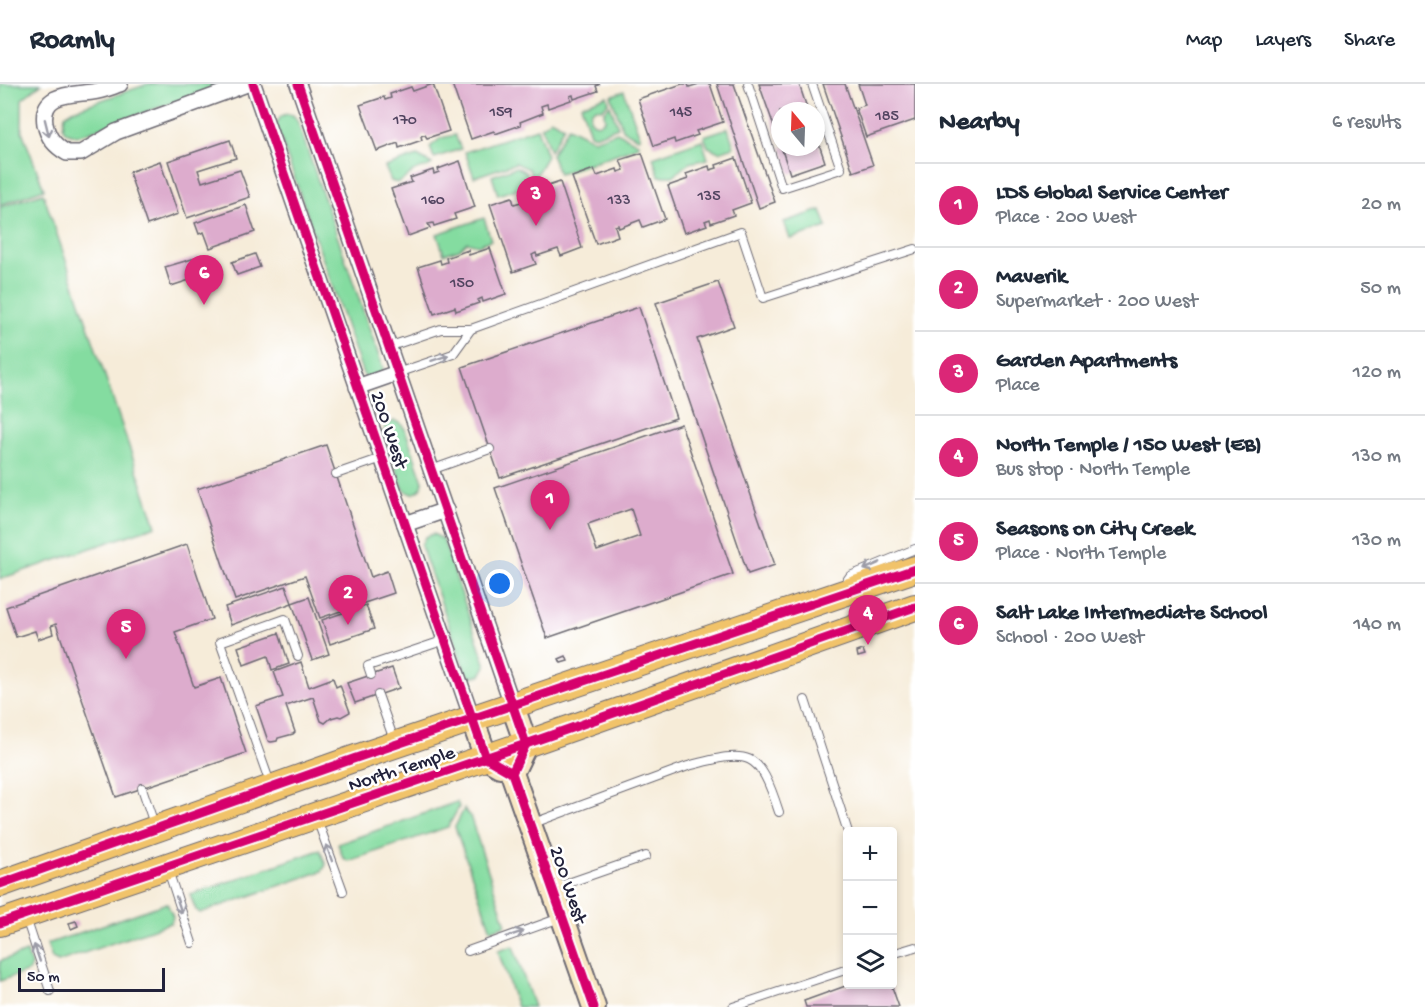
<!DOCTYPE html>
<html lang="en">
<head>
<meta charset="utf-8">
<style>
	:root { --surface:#fff; --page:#f6f6f7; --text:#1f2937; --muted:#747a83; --line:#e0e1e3; --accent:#db2777 }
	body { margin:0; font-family:"Gochi Hand",sans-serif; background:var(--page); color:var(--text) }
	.controls { position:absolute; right:18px; bottom:18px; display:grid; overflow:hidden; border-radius:6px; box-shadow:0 3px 9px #0003 }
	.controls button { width:54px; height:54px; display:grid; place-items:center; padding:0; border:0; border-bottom:2px solid var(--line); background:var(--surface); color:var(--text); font:30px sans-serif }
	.compass { position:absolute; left:771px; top:18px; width:54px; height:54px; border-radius:50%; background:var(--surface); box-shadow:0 3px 9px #0003; rotate:341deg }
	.scale { position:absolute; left:18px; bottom:15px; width:147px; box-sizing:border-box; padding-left:6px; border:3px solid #22223b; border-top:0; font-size:16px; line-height:21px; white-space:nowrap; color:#22223b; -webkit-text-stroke:4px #fff; paint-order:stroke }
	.you { position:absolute; left:500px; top:500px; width:21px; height:21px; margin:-15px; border:4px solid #fff; border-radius:50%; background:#1a73e8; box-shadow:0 0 0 9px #1a73e833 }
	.badge { display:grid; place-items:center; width:39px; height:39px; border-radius:50%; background:var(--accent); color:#fff; font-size:20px; font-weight:700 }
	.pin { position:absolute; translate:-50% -50px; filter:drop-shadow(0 2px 3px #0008) }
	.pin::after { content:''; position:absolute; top:32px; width:21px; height:18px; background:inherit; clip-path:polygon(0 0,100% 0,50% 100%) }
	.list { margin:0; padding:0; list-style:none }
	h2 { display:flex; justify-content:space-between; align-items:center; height:78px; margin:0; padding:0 24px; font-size:26px }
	h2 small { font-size:20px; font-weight:400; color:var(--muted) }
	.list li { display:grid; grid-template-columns:39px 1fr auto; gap:18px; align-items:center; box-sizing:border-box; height:84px; padding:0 24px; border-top:2px solid var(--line) }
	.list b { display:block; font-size:22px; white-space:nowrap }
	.list p { margin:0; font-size:20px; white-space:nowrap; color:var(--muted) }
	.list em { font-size:20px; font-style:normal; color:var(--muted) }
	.icon { flex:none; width:33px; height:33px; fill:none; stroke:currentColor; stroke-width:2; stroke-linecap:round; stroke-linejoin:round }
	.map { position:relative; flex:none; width:915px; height:923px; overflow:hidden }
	header { display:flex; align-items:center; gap:36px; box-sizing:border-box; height:84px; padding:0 30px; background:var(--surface); border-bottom:2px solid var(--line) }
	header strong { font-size:28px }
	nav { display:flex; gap:33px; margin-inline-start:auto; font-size:21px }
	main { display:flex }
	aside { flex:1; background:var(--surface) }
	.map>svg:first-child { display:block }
	.green { fill:#84dca0; stroke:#537f6e; stroke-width:1.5 }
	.building { fill:#ddaccd; fill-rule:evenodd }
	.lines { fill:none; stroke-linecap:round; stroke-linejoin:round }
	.lane-casing { stroke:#6c6972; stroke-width:10 }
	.street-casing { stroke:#6c6972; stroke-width:18 }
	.secondary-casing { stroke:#6c6972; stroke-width:26 }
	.primary-casing { stroke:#6c6972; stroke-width:28 }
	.lane { stroke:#fff; stroke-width:8 }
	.street { stroke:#fff; stroke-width:15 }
	.secondary { stroke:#f9e7c3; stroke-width:22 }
	.primary { stroke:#f1c36a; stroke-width:26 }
	.cycleway-casing { stroke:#fff; stroke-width:13 }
	.cycleway { stroke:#d6006c; stroke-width:9 }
	.oneway { stroke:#9c9ca7 }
	.labels { text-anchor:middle; stroke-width:5; stroke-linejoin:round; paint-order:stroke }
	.number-label { font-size:16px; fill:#514460 }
	.street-label { font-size:20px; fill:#22223b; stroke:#fff }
</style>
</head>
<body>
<header>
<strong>Roamly</strong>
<nav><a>Map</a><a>Layers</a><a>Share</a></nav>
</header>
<main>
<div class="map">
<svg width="915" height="923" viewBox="0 0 915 923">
	<rect width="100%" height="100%" fill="#fff"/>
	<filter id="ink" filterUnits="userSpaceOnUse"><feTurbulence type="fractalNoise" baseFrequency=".0167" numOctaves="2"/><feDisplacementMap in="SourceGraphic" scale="12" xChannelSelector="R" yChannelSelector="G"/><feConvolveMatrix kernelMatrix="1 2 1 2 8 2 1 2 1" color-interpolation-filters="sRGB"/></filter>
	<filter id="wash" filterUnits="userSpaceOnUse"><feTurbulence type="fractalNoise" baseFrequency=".008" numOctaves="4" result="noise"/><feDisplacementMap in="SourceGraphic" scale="24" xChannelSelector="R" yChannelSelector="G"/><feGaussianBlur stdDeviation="1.35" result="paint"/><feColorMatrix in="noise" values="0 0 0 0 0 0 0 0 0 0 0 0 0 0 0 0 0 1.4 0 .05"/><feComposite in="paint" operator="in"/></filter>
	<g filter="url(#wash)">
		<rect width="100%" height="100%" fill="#f6ecd9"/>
		<g class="green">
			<polygon points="0,0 41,0 22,15 22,47 44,105 0,121"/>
			<polygon points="148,0 226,0 77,52 65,48 63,43 65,31 73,26"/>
			<polygon points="624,7 640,53 638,54 623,46 611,12"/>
			<polygon points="607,12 609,18 602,25 596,24 591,28 590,35 594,39 600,40 605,36 604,28 610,21 618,43 595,52 590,50 581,21"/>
			<polygon points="287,30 293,31 297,36 383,284 383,288 366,294 363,290 276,41 281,32"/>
			<polygon points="550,35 564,42 550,67 541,42 546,40"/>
			<polygon points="568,43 594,56 617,48 638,59 639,62 559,90 551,71"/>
			<polygon points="537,44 547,72 533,96 529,85 516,79 474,93 465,68"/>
			<polygon points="728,44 734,63 719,68 708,63 704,52"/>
			<polygon points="455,51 461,65 434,74 430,63 441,54"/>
			<polygon points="702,56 708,75 689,79 673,92 659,92 653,73"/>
			<path d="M417 72 432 80C426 85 419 84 413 88 404 93 402 102 391 97L385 83Z"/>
			<polygon points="516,83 526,88 531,100 498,111 492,92"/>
			<polygon points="43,109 156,442 0,495 0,123"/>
			<polygon points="821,126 827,143 790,155 784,138"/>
			<polygon points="484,134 491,156 478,161 467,158 460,165 444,170 437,150"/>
			<path d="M394 337 400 339 405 345 423 398C421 409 411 414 403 404L383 349 386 341Z"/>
			<polygon points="433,450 443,455 486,582 481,591 472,593 467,591 465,586 421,462 425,453"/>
			<polygon points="457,718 459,723 448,743 349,777 343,774 338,760"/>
			<polygon points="464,725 470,732 506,841 491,846 455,743"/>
			<polygon points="320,766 326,781 322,787 200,829 196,826 190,811"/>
			<polygon points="167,819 173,833 171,839 58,878 52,875 47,860"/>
			<polygon points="513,862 534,923 517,923 498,867"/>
			<polygon points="27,868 31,881 29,887 0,897 0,877"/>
		</g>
		<g id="blocks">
			<g class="building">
				<polygon points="433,0 449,47 427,54 425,51 424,51 421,52 422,56 399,64 398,59 377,67 360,21 384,13 385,16 391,14 390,10 411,3 413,7"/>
				<polygon points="452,0 600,0 596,2 598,7 574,15 573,11 570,12 571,16 548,24 547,20 541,22 543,29 520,38 521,41 495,50 494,47 471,55"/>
				<polygon points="682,0 688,0 689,3 699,0 710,0 723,38 696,47 698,51 675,59 674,55 654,62 638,15"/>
				<polygon points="717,0 734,0 775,118 759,124"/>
				<polygon points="759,0 799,0 808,27 780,27 780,59"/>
				<polygon points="823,0 845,0 873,81 853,88"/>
				<polygon points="858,0 915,0 915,36 866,53 856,24 865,21"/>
				<polygon points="816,51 825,78 790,90 781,63 816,63"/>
				<polygon points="230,56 236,74 198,86 202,98 240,86 250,113 187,134 168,77"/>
				<polygon points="642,69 665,135 643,143 640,136 619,144 618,141 615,142 618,152 596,160 572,93 594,85 597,92 617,85 618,88 624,86 620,76"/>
				<polygon points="736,74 751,119 732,126 734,131 711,139 710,135 705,137 707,141 684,149 668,102 688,95 686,90 709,82 710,86 717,84 716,81"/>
				<polygon points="160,77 178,130 147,141 129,88"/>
				<polygon points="460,77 475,123 454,130 456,135 434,142 433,139 428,140 430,144 408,152 391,105 412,98 410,94 433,86 434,90 439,88 438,85"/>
				<polygon points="560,98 582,164 561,172 558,165 537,172 536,169 532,171 536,180 513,188 490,120 512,113 514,120 535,114 536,118 542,115 539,105"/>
				<polygon points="246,121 255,148 210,164 204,148 199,150 195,139"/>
				<polygon points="490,164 506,210 483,218 482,214 478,216 479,219 456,227 455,223 434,230 418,183 440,176 441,180 447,178 446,174 468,166 469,171"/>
				<polygon points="255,170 260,183 237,191 232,178"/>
				<polygon points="199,173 205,191 171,202 165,183"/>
				<polygon points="718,198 734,242 697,255 775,481 748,490 656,219"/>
				<polygon points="639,223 676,334 500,394 462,283"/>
				<path d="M681 340 733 490 547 554 495 404ZM631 425 640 452 597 467 588 440Z"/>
				<polygon points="326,361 371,493 387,487 394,509 320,534 305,492 235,516 197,405"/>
				<polygon points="187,460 212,535 175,548 194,603 221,594 246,669 116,713 56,540 51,542 53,550 38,555 35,547 16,553 6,523"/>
				<polygon points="286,502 292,519 309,513 329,570 312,576 292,519 231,541 225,523"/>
				<polygon points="366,521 374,545 330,560 322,536"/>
				<polygon points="279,549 289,580 272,586 268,572 244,581 238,563"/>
				<polygon points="863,566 865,571 858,573 857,568"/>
				<polygon points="566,572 568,577 561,579 559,575"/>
				<polygon points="301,578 309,603 333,594 336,603 340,601 350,628 341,633 338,632 331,634 325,639 321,637 313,613 286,622 295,648 293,650 278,654 277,657 271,658 268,657 256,622 283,613 274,588"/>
				<polygon points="392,584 399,604 355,619 347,599"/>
				<polygon points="76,837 78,842 71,845 69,839"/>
				<polygon points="851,900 891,900 899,923 806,923 804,917"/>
			</g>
		</g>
	</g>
	<g filter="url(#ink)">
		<use href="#blocks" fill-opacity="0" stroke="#6c6972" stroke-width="1.5"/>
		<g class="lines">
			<g class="lane-casing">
				<g id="lane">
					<polyline points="748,0 782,104 841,85 812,0"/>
					<polyline points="388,263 441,245 471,245 741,148 763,214 915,165"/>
					<polyline points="397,289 453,270 471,245"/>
					<polyline points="431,386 490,365"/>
					<polyline points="336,390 382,374"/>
					<polyline points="843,502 850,492 915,465"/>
					<polyline points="371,591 368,582 445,556"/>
					<polyline points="378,611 394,656"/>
					<polyline points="805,616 848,748"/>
					<polyline points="270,699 220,558 285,535 298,572"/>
					<polyline points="142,704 154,740"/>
					<polyline points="317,735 343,807"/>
					<path d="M531 740 688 682C750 665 759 666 779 728"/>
					<polyline points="168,786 192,859"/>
					<polyline points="554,804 646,772"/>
					<polyline points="26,834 50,907"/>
					<polyline points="468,867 560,834"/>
					<polyline points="892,870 915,863"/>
					<polyline points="733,923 848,885"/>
				</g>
			</g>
			<g class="street-casing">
				<g id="street">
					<path d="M120 0C111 3 102 7 92 8 72 11 40 8 45 40 48 54 55 62 67 69H81L116 48 247 0"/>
					<polyline points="253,0 472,634"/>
					<polyline points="298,0 512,620"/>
					<polyline points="357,303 397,289"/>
					<polyline points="405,440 446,426"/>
				</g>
			</g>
			<g class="secondary-casing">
				<g id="secondary">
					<polyline points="512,620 526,660 512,689 594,923"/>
					<polyline points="472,634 486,674 500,682"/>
				</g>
			</g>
			<g class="primary-casing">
				<g id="primary">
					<polyline points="0,800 353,675 915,485"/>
					<polyline points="0,839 526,660 915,523"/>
				</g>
			</g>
			<use href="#lane" class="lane"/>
			<use href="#street" class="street"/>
			<use href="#secondary" class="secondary"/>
			<use href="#primary" class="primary"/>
			<g class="cycleway-casing">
				<g id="cycleway">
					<polyline points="253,0 486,674 512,689"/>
					<polyline points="298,0 526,660 512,689 594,923"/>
					<polyline points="0,800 353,675 915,485"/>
					<polyline points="0,839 526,660 915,523"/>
				</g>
			</g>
			<use href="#cycleway" class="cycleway"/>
		</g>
		<defs><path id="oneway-shaft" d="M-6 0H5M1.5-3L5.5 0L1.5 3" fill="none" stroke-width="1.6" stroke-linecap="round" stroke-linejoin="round" transform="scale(1.5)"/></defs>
		<g class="oneway">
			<use href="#oneway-shaft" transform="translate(47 44) rotate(76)"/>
			<use href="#oneway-shaft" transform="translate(440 274) rotate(-18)"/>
			<use href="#oneway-shaft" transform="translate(872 482) rotate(156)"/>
			<use href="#oneway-shaft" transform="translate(329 769) rotate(-110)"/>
			<use href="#oneway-shaft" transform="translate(179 821) rotate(71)"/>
			<use href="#oneway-shaft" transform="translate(515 850) rotate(-19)"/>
			<use href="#oneway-shaft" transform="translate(37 869) rotate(-109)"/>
		</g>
	</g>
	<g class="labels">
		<g class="number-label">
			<text x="501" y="32">159</text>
			<text x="681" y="32">145</text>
			<text x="887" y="36">185</text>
			<text x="405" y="40">170</text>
			<text x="709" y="116">135</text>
			<text x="433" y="120">160</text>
			<text x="619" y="120">133</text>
			<text x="462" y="203">150</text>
		</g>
		<g class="street-label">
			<text transform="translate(391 345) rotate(71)" y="7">200 West</text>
			<text transform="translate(401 683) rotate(-18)" y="7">North Temple</text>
			<text transform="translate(570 800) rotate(71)" y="7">200 West</text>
		</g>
	</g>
</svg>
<div class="controls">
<button>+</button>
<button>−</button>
<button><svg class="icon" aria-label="layers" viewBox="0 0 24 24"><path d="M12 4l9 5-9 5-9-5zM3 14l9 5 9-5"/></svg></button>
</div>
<svg class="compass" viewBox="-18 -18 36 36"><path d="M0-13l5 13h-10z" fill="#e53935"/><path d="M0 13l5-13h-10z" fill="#747a83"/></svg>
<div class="scale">50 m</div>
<div class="you"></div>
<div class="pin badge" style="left:550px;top:446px">1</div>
<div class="pin badge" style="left:348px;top:541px">2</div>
<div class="pin badge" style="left:536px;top:142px">3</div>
<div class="pin badge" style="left:868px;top:561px">4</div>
<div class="pin badge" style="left:126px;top:575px">5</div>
<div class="pin badge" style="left:204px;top:221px">6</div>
</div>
<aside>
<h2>Nearby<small>6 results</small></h2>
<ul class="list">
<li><span class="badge">1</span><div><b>LDS Global Service Center</b><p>Place · 200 West</p></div><em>20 m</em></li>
<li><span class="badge">2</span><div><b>Maverik</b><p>Supermarket · 200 West</p></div><em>50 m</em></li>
<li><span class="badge">3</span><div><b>Garden Apartments</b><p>Place</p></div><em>120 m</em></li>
<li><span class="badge">4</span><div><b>North Temple / 150 West (EB)</b><p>Bus stop · North Temple</p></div><em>130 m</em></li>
<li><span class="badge">5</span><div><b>Seasons on City Creek</b><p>Place · North Temple</p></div><em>130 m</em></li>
<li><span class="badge">6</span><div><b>Salt Lake Intermediate School</b><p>School · 200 West</p></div><em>140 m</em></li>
</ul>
</aside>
</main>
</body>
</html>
